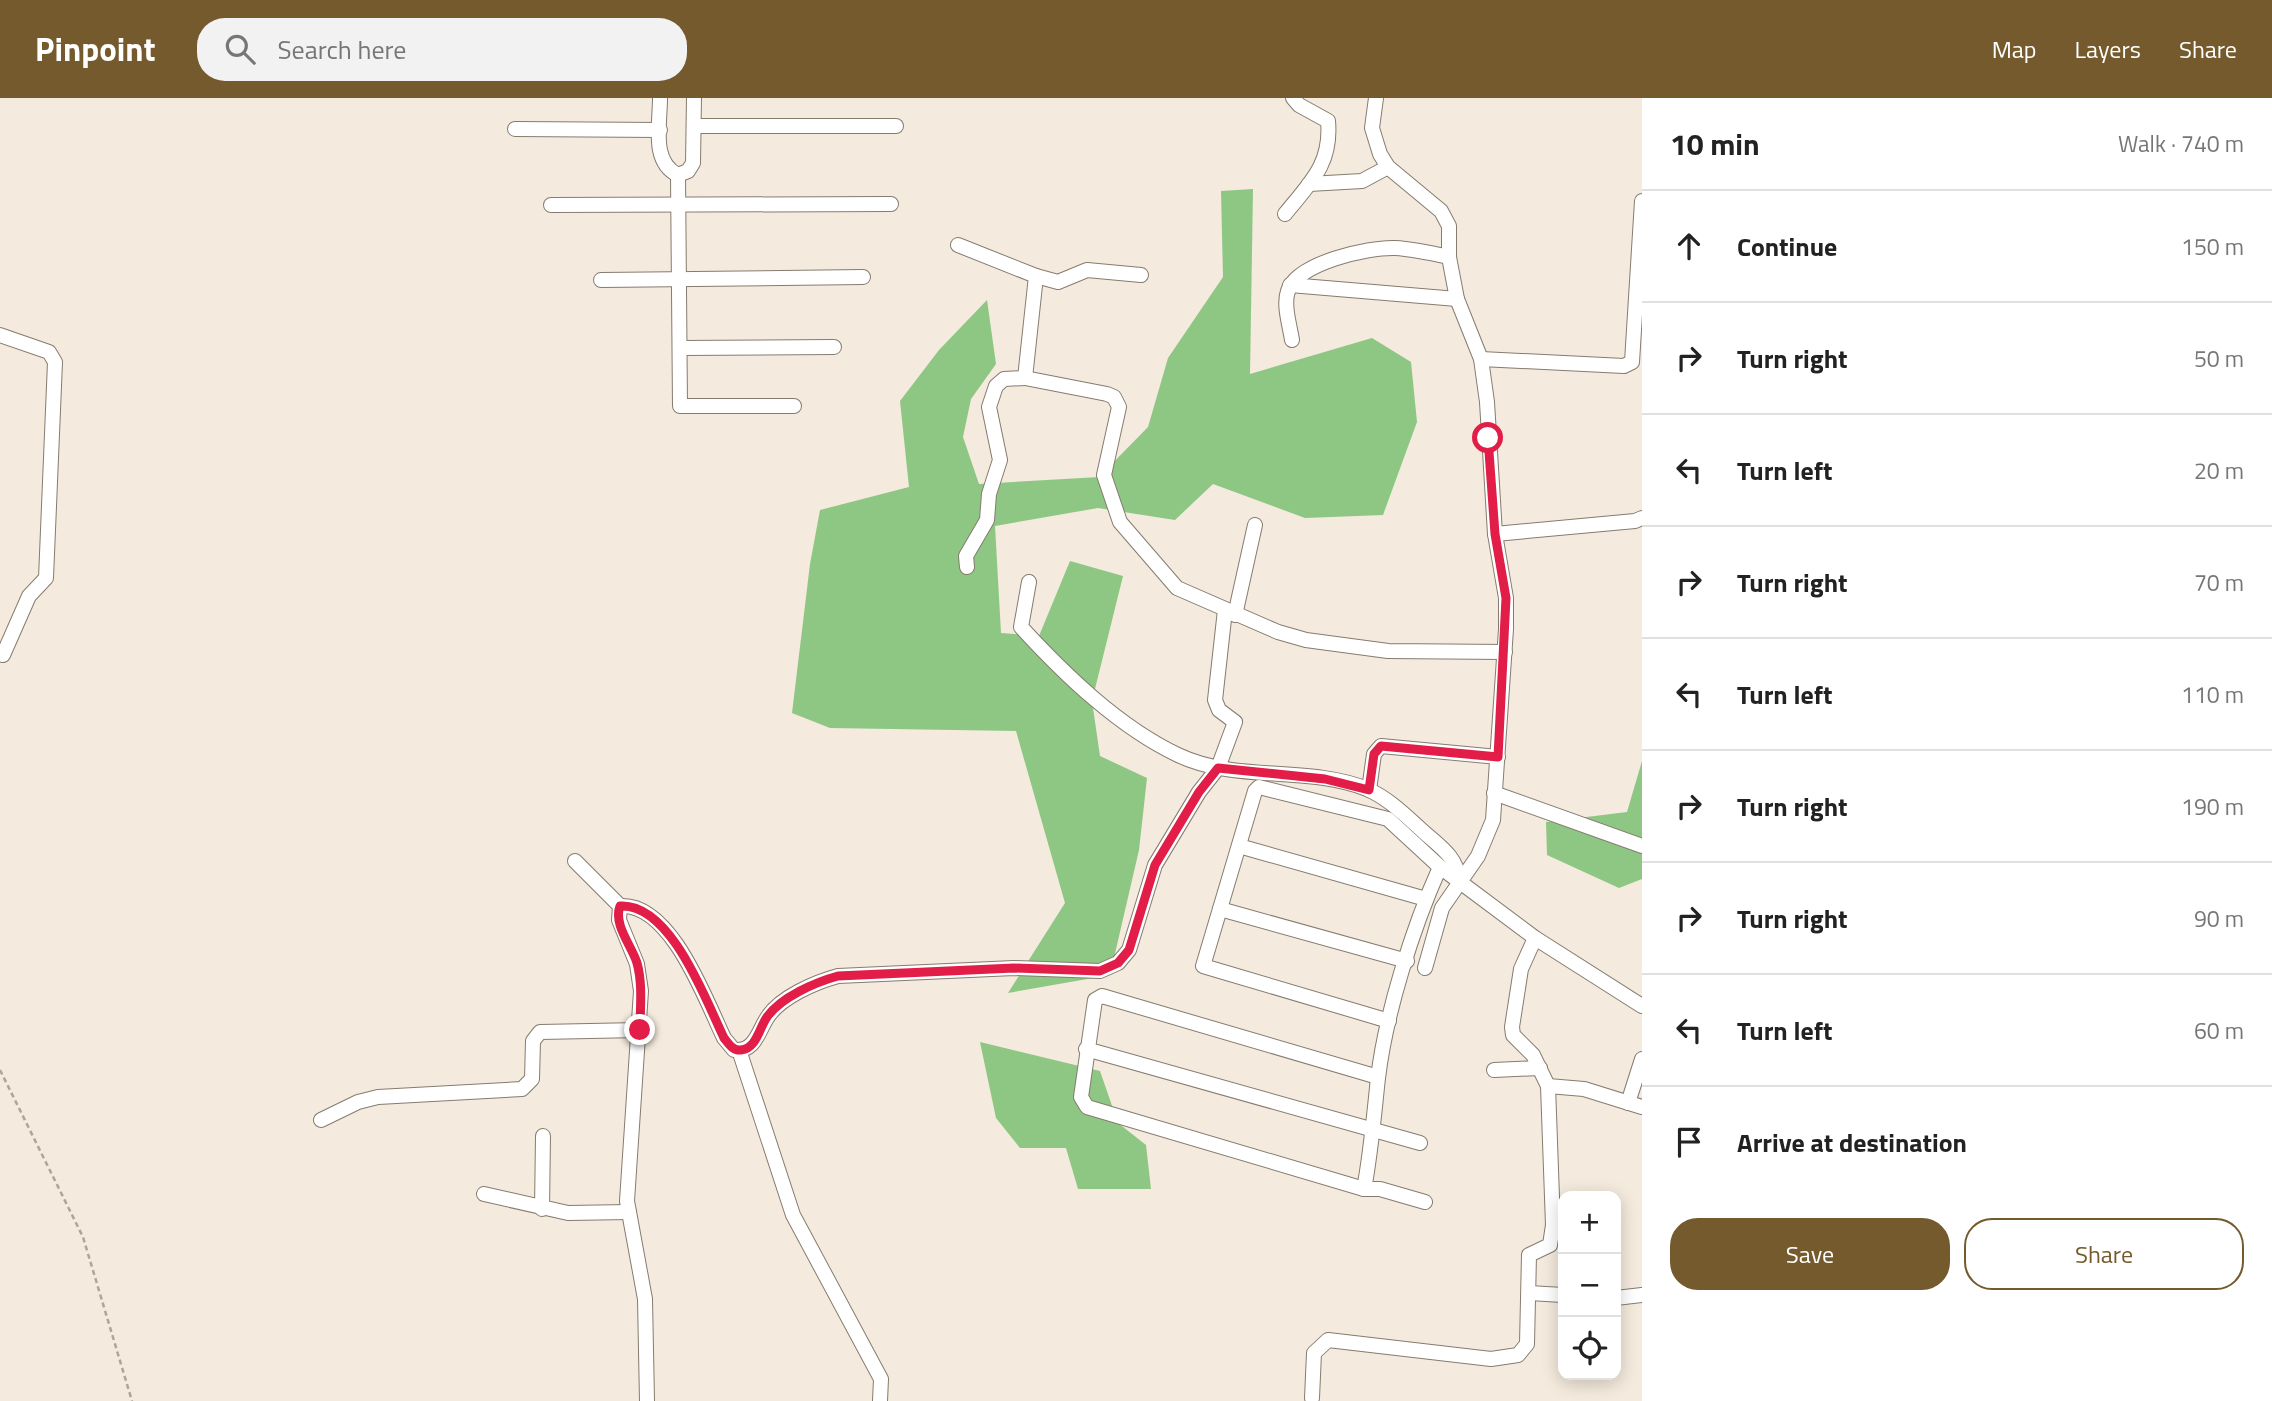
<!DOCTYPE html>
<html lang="en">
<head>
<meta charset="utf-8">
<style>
	:root { --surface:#fff; --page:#f2f2f2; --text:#222; --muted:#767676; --line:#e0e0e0; --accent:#745a2c }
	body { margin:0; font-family:"Titillium Web",sans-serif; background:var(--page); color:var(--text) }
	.controls { position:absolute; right:21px; bottom:21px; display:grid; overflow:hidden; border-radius:14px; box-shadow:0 4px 18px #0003 }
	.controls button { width:63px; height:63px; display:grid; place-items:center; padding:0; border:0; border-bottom:2px solid var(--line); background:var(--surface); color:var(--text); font:35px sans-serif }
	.stop { position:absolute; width:21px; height:21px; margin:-16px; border:5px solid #e11d48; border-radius:50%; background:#fff }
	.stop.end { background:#e11d48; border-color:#fff; box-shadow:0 2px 7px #0008 }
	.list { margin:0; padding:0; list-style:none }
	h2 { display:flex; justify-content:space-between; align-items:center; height:91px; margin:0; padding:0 28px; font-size:30px }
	h2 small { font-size:23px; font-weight:400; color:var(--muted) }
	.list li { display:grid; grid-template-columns:46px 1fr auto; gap:21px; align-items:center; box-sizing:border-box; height:112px; padding:0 28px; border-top:2px solid var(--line) }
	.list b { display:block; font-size:26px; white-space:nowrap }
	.list em { font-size:23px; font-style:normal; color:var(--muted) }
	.actions { display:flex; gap:14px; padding:21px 28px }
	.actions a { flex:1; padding:16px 0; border:2px solid var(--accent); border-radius:28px; text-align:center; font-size:24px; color:var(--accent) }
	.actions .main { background:var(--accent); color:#fff }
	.icon { flex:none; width:38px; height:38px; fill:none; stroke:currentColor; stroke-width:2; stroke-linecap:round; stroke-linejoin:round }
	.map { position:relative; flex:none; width:1642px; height:1303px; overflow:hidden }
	header { display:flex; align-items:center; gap:42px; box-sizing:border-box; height:98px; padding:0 35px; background:var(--accent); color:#fff }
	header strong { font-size:33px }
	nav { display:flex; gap:38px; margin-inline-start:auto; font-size:24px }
	.search { width:490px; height:63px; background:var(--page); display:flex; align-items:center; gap:18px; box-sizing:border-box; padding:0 24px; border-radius:28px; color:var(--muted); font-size:26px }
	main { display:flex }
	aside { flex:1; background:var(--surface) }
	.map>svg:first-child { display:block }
	.forest { fill:#8dc783 }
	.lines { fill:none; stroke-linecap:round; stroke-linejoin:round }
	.minor-casing { stroke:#847c6f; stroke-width:16 }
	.path { stroke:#ada59a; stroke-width:2.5; stroke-dasharray:5 3.5; stroke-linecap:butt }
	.minor { stroke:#fff; stroke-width:14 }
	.route { stroke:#e11d48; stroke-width:9 }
</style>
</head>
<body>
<header>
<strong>Pinpoint</strong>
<div class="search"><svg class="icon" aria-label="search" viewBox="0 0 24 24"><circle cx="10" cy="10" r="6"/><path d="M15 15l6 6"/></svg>Search here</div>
<nav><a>Map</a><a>Layers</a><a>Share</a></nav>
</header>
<main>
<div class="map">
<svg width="1642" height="1303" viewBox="0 0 1642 1303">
	<rect width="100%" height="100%" fill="#f4eadd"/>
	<g class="forest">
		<polygon points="1253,91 1250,276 1372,240 1411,264 1417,324 1383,417 1305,420 1213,386 1175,422 1098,410 995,428 1001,535 1039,538 1070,463 1123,478 1092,603 1100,658 1147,680 1139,752 1110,877 1008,895 1065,805 1016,633 830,630 792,615 810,466 820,412 909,389 900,303 939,252 987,202 996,266 971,301 963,339 979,386 1099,379 1148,329 1168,260 1223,179 1221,93"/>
		<polygon points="1642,663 1642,781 1619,790 1547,757 1546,724 1627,714"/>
		<polygon points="980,944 1100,973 1118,1025 1146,1047 1151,1091 1078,1091 1066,1050 1020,1050 996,1020"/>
	</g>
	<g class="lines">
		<g class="minor-casing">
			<g id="minor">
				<path d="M660 0C660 27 651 64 678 77L688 73 693 65 694 0"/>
				<polyline points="1376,0 1372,30 1380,56 1388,69 1441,113 1449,128 1449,159 1457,201 1481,261 1487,304 1495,436 1506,500 1506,531 1493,722 1478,758 1442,810 1425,870"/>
				<polyline points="694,28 896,28"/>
				<polyline points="515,31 660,32"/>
				<polyline points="678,77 680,308 794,308"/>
				<polyline points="1309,86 1362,83 1388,69"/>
				<polyline points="551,107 891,106"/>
				<path d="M1285 116C1310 85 1332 66 1328 23L1299 7 1293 0"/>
				<polyline points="958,147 1036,178 1025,280 1107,296 1114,299 1119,309 1104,377 1120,424 1177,490 1278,534 1306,542 1388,553 1505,554"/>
				<polyline points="1036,178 1058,184 1087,172 1141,177"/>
				<polyline points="601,182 863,179"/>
				<polyline points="1290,187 1457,201"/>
				<polyline points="0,237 49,254 55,264 46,480 29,498 3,557"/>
				<path d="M1292 242C1290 228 1283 207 1288 193 1297 165 1368 149 1395 150 1413 151 1431 155 1449 159"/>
				<polyline points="680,250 834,249"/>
				<polyline points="1481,261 1624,268 1632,264 1642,103"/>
				<polyline points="1495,436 1635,423 1642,420"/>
				<polyline points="967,469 966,458 987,422 989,396 1000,362 989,309 996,288 1004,281 1025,280"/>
				<path d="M1029 484 1021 529C1065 577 1119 629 1178 657 1237 685 1307 667 1367 691 1390 701 1408 720 1426 736 1442 750 1457 760 1459 782"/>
				<polyline points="1235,517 1255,427"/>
				<polyline points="1369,692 1374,656 1381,648 1498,659"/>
				<polyline points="1494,695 1642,748"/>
				<polyline points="1239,748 1426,801"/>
				<polyline points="575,763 620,808 619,822 637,866 641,893 627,1103 645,1201 647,1303"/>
				<path d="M620 808C671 804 706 903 724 940L734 952C755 954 758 934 767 920 780 899 816 884 838 878L1014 870 1100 873 1118 865 1129 852 1155 767 1199 694 1218 670 1235 624 1219 612 1215 602 1225 512"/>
				<polyline points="1220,811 1407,863"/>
				<polyline points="1389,923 1203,868 1255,693 1259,689 1388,721 1440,769 1535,840 1642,908"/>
				<polyline points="1086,951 1420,1045"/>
				<polyline points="739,952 793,1117 881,1281 880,1303"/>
				<polyline points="1494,972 1540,970"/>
				<polyline points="1378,979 1102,898 1095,902 1081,999 1087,1009 1364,1091 1380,1091 1425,1104"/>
				<polyline points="1548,988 1584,991 1642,1009"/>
				<polyline points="1628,1005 1642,961"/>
				<polyline points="321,1022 358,1004 378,999 522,991 532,981 533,943 540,934 640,932"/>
				<path d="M1364 1091C1371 1054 1374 1017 1378 980 1386 914 1413 829 1440 769"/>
				<polyline points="484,1096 568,1115 629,1114"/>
				<polyline points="542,1111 543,1038"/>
				<polyline points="1529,1195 1563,1197"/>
				<polyline points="1616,1200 1642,1197"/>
				<polyline points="1312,1300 1314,1255 1328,1242 1491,1261 1518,1257 1527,1246 1529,1157 1550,1147 1553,1127 1548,988 1533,957 1513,937 1512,929 1521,871 1535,840"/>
			</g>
		</g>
		<polyline class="path" points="0,972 83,1139 132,1303"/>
		<use href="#minor" class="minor"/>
	</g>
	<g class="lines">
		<path class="route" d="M640 932C640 910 643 887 637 865 632 848 613 827 620 808 671 805 706 903 724 940 729 946 733 953 741 952 757 950 759 930 767 919 781 899 816 884 838 878L1014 870 1100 873 1118 865 1129 852 1155 767 1199 694 1218 670 1325 681 1369 692 1374 656 1381 648 1498 659 1506 500 1495 436 1488 340"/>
	</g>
</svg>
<div class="controls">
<button>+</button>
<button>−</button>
<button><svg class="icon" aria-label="locate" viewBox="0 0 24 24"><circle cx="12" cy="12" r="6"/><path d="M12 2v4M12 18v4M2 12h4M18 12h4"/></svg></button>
</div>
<div class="stop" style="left:1488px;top:340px"></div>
<div class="stop end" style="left:640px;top:932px"></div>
</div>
<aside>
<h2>10 min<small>Walk · 740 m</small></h2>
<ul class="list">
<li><svg class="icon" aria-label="ahead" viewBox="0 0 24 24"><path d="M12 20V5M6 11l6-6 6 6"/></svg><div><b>Continue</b></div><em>150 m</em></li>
<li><svg class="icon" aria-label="right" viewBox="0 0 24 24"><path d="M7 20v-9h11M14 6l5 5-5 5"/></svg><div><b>Turn right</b></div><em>50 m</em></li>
<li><svg class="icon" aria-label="left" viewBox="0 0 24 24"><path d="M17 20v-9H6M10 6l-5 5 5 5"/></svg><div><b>Turn left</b></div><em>20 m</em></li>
<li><svg class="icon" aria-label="right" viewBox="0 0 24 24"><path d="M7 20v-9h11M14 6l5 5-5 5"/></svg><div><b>Turn right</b></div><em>70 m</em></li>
<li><svg class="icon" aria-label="left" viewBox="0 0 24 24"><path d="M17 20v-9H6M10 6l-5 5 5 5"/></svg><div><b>Turn left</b></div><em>110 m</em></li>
<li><svg class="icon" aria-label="right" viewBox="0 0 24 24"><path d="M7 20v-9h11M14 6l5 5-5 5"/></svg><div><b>Turn right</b></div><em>190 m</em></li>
<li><svg class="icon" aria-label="right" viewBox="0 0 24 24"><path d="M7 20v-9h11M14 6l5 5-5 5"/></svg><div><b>Turn right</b></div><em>90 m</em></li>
<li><svg class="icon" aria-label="left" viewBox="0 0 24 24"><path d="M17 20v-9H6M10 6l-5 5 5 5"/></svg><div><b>Turn left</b></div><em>60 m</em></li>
<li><svg class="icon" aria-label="arrive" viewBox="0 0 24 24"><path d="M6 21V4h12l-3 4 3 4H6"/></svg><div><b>Arrive at destination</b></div></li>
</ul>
<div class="actions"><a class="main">Save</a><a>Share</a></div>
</aside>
</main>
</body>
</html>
